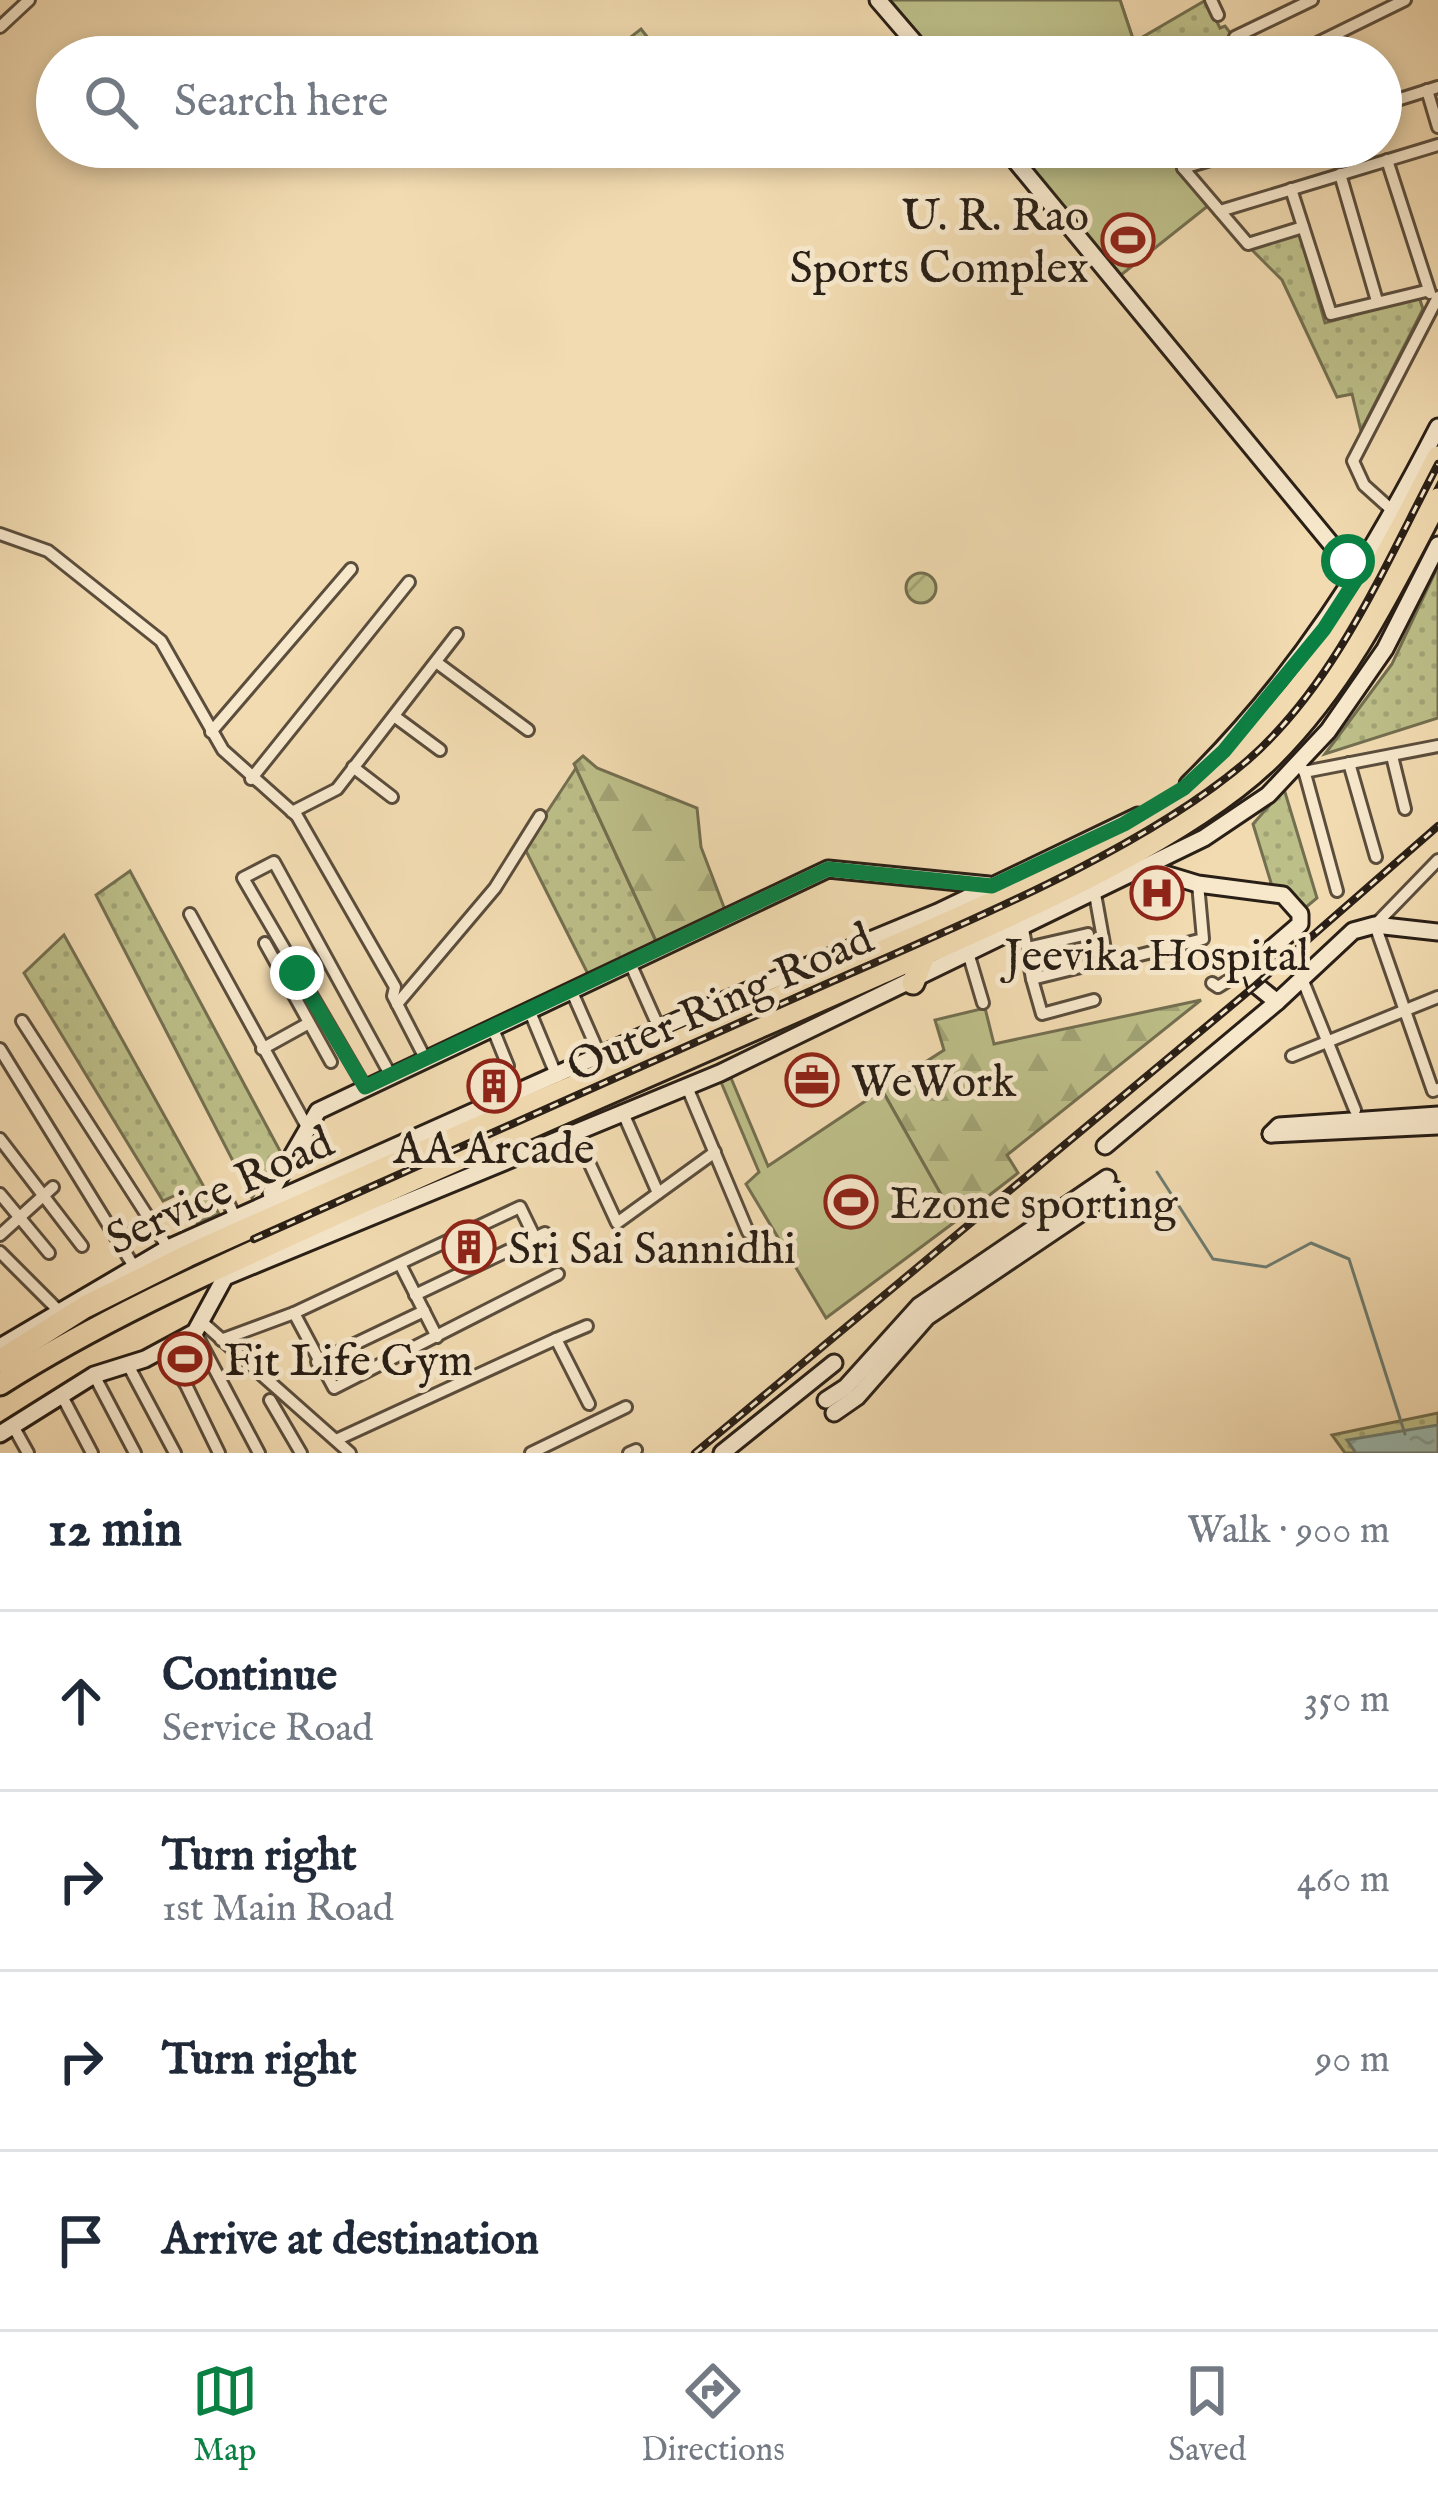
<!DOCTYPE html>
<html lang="en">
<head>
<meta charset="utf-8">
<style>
	:root { --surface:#fff; --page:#f2f2f3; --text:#1f2937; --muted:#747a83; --line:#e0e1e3; --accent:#0b8043 }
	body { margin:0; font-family:"IM FELL English",serif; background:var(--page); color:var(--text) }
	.stop { position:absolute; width:36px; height:36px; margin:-27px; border:9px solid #0b8043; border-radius:50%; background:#fff }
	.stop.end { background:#0b8043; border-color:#fff; box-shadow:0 3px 12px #0008 }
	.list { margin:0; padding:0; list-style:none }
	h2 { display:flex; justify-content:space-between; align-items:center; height:156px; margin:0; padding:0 48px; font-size:51px }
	h2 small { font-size:39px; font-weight:400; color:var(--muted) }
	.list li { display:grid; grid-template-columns:78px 1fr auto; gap:36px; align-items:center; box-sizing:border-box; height:180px; padding:0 48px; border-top:3px solid var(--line) }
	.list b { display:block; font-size:45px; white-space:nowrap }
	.list p { margin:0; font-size:39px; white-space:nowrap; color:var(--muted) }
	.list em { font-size:39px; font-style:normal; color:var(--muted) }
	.icon { flex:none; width:66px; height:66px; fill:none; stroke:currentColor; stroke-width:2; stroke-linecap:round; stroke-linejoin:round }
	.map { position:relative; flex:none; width:1438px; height:1453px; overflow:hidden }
	.search { position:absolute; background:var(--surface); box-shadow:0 6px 18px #0003; left:36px; right:36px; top:36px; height:132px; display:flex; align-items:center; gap:30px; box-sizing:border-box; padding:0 42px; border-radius:66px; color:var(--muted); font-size:45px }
	.sheet { height:876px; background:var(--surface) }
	nav { display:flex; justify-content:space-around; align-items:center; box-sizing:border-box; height:168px; border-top:3px solid var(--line); background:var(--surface); font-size:33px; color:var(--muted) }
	nav a { display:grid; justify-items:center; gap:6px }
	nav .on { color:var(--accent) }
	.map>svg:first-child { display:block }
	.grass { fill:url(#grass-dots); stroke:#736f50; stroke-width:3 }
	.forest { fill:url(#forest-firs); stroke:#736f50; stroke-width:3 }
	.garden { fill:url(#garden-furrows); stroke:#736f50; stroke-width:3 }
	.pitch { fill:#bdbf89; stroke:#736f50; stroke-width:3 }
	.water { fill:url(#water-ripples); stroke:#6e7d72; stroke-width:3 }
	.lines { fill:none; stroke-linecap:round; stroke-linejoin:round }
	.stream { stroke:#6e7d72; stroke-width:3 }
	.street-casing { stroke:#5b4e3d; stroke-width:16 }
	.secondary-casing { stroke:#291f16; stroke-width:21 }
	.highway-casing { stroke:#291f16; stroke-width:27 }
	.street { stroke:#f7e8cc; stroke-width:10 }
	.secondary { stroke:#f7e8cc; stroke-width:15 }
	.highway { stroke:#f2dbb1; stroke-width:21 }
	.rail-casing { stroke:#291f16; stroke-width:8 }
	.rail { stroke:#f7e8cc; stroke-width:3; stroke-dasharray:9; stroke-linecap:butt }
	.route { stroke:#0b8043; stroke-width:15 }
	.labels { text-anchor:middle; stroke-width:10; stroke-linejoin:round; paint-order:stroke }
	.poi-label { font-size:45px; fill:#291f16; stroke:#f7e8cc; text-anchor:start }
	.street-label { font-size:45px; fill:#291f16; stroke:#f7e8cc }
</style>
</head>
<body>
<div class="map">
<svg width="1438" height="1453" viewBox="0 0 1438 1453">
	<defs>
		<pattern id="grass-dots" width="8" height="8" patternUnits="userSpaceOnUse" patternTransform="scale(3)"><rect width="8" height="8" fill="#bdbf89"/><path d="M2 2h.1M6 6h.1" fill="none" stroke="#a2a476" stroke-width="1.8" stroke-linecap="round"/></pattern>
		<pattern id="forest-firs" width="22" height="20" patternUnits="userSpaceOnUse" patternTransform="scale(3)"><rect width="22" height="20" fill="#bdbf89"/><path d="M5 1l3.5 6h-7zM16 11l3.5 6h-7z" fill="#a2a476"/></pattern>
		<pattern id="garden-furrows" width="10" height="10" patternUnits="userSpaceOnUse" patternTransform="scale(3)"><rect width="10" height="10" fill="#bdbf89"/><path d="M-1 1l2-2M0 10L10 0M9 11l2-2" fill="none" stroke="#a2a476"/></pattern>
		<pattern id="water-ripples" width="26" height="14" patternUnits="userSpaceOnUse" patternTransform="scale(3)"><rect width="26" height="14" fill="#9cbbb0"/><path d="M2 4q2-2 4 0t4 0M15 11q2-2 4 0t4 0" fill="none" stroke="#86a097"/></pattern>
	</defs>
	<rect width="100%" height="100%" fill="#f2dbb1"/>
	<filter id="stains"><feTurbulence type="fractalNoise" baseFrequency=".00167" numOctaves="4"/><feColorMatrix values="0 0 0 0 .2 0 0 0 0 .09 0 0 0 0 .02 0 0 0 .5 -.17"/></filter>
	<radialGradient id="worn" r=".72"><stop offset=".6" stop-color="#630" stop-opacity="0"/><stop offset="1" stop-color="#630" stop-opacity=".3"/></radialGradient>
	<g class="grass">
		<polygon points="890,0 1120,0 1134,42 1206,0 1220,28 1225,26 1249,57 938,57"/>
		<polygon points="641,29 663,57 605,57"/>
		<polygon points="1299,231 1325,323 1419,297 1423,309 1361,431 1352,394 1337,397 1282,280 1249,247"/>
		<polygon points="1438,566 1438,718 1325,754 1392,664"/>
		<polygon points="576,768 656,941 588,974 524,847"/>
		<polygon points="1284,789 1317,898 1305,908 1286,889 1272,886 1253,824"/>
		<polygon points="130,871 280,1151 252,1198 96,895"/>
		<polygon points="64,935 219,1214 197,1223 180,1193 163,1201 24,973"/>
		<polygon points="1438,1413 1438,1453 1345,1453 1332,1435"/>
	</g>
	<g class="forest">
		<polygon points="583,756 597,768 697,808 701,847 725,910 656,941 574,764"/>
		<polygon points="1201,1000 1007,1155 1018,1173 956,1221 882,1090 944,1050 935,1020 985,1008 994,1044"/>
	</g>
	<circle class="garden" cx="921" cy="588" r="15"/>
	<g class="pitch">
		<polygon points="890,0 1120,0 1139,57 938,57"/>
		<polygon points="1013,147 1172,147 1181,175 1209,205 1121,275"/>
		<polygon points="731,1078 768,1166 882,1090 956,1221 826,1318 746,1184 759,1172 721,1082"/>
	</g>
	<polygon class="water" points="1438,1425 1438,1453 1356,1453 1347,1440"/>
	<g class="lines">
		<polyline class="stream" points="1157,1172 1213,1259 1266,1267 1311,1243 1349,1259 1405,1434"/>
		<g class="street-casing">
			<g id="street">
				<polyline points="1211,0 1218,15"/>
				<polyline points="0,27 29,0"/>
				<polyline points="1235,37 1312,0"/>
				<polyline points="1291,56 1405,0"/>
				<polyline points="1427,90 1438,127"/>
				<polyline points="1381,105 1438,87"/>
				<polyline points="1178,147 1183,168 1248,244 1303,227"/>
				<polyline points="1387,160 1430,293"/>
				<polyline points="1183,168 1255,147"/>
				<polyline points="1340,174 1377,301"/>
				<polyline points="1291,189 1331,314 1426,291"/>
				<polyline points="1220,211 1438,145"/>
				<polyline points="1394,512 1364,485 1353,461 1438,297"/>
				<polyline points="0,534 48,551 161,641 223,750 297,816 395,987 393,996 426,1060"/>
				<polyline points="436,662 528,730"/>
				<polyline points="394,716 440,750"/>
				<polyline points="211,732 351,569"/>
				<polyline points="1392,756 1405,809"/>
				<polyline points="1349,763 1376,857"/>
				<polyline points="353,767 392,797"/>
				<polyline points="1304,770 1337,891"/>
				<polyline points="1304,772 1438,746"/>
				<polyline points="251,779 409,582"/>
				<polyline points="292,812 337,789 457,634"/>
				<polyline points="1438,860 1375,925 1433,1091 1438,1089"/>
				<polyline points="1095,894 1106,955 1132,957 1203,939 1198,884"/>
				<polyline points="190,914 306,1125"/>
				<polyline points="1023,929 1032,979 1093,964"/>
				<polyline points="265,943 331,1062"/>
				<polyline points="1027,948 1088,934"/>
				<polyline points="969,956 983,1003"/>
				<polyline points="630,963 659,1028"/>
				<polyline points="1301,976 1355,1110"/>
				<polyline points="1032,979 1042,1014 1094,1000"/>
				<polyline points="1212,983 1218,987 1250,967"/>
				<polyline points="572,992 601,1058"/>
				<polyline points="397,1004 495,888 540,816"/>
				<polyline points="530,1012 557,1077"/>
				<polyline points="22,1021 168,1248"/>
				<polyline points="493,1029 508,1066"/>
				<polyline points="0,1049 133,1265"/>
				<polyline points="262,1049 309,1023"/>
				<polyline points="1292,1056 1438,997"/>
				<polyline points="365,1087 243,878 274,862 391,1076"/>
				<polyline points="687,1087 748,1232"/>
				<polyline points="623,1113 658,1193"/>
				<polyline points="575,1132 617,1223 715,1152"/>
				<polyline points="0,1139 82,1246"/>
				<polyline points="221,1187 235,1217"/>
				<polyline points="0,1194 49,1253"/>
				<polyline points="0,1235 53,1187"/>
				<polyline points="118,1240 151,1220"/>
				<polyline points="0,1252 57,1309"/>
				<polyline points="400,1264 437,1337"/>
				<polyline points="415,1295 545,1233"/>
				<polyline points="294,1313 334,1388 558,1274"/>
				<polyline points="202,1322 350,1453"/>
				<polyline points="195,1332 259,1453"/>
				<polyline points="556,1339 587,1326"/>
				<polyline points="221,1340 294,1313 520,1207 535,1238"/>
				<polyline points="162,1350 186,1385 219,1453"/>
				<polyline points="317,1362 424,1311"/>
				<polyline points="127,1363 175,1453"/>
				<polyline points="94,1375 135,1453"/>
				<polyline points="62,1396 92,1453"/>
				<polyline points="270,1400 301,1453"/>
				<polyline points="13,1426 28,1453"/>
				<polyline points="336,1440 556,1339 589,1404"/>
				<polyline points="531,1453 626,1407"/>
				<polyline points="629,1453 636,1450"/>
			</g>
		</g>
		<g class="secondary-casing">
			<g id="secondary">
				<polyline points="878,0 927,57"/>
				<polyline points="1004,147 1360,579"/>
				<path d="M1188 784C1298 676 1368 563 1438 427"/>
				<polyline points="1142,867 1198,884 1283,895 1300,914 1300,924 1250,967 1256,985 1277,1002"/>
				<polyline points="1271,1134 1279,1126 1438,1115"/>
				<polyline points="1271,1134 1438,1126"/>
				<polyline points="1105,1146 1277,1002 1353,931 1375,925 1438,932"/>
				<polyline points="273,1202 271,1192 318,1111 828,869 989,885"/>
				<polyline points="0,1347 168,1248 694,1013 938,912 1138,816"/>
				<polyline points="826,1400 846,1387 919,1306 1107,1178"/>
				<polyline points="834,1413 857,1397 927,1317 1115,1190"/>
				<polyline points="0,1434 94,1375 145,1359 195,1332 225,1277 720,1073 1204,838 1268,795 1328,731 1385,649 1438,545"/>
				<polyline points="722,1453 834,1363"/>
			</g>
		</g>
		<g class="highway-casing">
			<g id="highway">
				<polyline points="913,983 925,953"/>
				<path d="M0 1361 85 1307 187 1256C408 1156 632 1063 854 964 966 914 1130 849 1222 769 1321 682 1379 573 1438 457"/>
				<path d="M0 1384C110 1314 229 1263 347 1209 523 1129 701 1053 877 975 993 923 1184 844 1272 756 1346 682 1390 591 1438 499"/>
			</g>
		</g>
		<use href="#street" class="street"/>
		<use href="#secondary" class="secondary"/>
		<use href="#highway" class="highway"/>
		<g class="rail-casing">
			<g id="rail">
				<path d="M254 1239C447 1153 640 1067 833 981 960 925 1144 850 1248 760 1336 683 1385 565 1438 464"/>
				<polyline points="695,1453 1256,985 1438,826"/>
			</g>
		</g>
		<use href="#rail" class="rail"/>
	</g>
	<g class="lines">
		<polyline class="route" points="297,973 365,1087 828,869 992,886 1124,824 1184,788 1224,751 1324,629 1357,578 1348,561"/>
	</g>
	<defs>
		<g id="stadium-ring" transform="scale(2.7)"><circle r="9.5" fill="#f7e8cc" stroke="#8f2418" stroke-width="1.5"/><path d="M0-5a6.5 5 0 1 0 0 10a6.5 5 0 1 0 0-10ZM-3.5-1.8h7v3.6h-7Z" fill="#8f2418"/></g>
		<g id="hospital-ring" transform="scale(2.7)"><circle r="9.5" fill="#f7e8cc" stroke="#8f2418" stroke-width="1.5"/><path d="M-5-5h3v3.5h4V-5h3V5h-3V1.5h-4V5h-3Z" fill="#8f2418"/></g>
		<g id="office-ring" transform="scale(2.7)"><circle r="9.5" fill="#f7e8cc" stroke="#8f2418" stroke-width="1.5"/><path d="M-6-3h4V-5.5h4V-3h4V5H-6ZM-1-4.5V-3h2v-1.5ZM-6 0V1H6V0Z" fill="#8f2418"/></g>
		<g id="building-ring" transform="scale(2.7)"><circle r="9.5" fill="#f7e8cc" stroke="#8f2418" stroke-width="1.5"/><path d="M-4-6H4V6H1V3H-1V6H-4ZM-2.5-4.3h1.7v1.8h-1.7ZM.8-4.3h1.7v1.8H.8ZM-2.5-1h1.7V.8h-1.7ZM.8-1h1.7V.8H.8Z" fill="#8f2418"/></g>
	</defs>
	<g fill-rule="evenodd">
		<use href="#stadium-ring" x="1128" y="240"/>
		<use href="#hospital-ring" x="1157" y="893"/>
		<use href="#office-ring" x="812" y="1080"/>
		<use href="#building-ring" x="494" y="1086"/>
		<use href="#stadium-ring" x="851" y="1202"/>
		<use href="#building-ring" x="469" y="1247"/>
		<use href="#stadium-ring" x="185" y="1359"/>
	</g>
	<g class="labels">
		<g class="poi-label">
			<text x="1089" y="230" text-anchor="end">U. R. Rao<tspan x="1089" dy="52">Sports Complex</tspan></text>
			<text x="1157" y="970" text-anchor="middle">Jeevika Hospital</text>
			<text x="851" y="1096">WeWork</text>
			<text x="494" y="1163" text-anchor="middle">AA Arcade</text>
			<text x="890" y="1218">Ezone sporting</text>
			<text x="508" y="1263">Sri Sai Sannidhi</text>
			<text x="224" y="1375">Fit Life Gym</text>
		</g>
		<g class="street-label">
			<text transform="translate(719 1001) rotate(-24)" y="16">Outer Ring Road</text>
			<text transform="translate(219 1189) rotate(-25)" y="16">Service Road</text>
		</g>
	</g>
	<rect width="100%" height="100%" filter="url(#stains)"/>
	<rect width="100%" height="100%" fill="url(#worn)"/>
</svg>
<div class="stop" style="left:1348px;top:561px"></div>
<div class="stop end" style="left:297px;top:973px"></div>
<div class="search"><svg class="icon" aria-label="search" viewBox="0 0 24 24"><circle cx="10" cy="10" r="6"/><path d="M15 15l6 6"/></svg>Search here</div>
</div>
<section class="sheet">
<h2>12 min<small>Walk · 900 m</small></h2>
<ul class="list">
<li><svg class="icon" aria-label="ahead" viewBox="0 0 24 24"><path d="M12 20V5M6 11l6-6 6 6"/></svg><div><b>Continue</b><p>Service Road</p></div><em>350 m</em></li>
<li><svg class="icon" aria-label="right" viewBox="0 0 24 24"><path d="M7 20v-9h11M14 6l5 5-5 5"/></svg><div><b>Turn right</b><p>1st Main Road</p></div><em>460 m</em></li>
<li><svg class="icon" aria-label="right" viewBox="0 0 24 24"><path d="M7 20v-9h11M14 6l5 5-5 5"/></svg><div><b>Turn right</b></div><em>90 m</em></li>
<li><svg class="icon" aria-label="arrive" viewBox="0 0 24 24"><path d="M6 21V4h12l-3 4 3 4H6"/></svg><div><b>Arrive at destination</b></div></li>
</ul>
</section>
<nav>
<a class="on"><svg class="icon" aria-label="map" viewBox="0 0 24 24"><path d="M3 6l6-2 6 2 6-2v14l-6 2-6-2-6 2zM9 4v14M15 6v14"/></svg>Map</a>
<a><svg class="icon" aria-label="directions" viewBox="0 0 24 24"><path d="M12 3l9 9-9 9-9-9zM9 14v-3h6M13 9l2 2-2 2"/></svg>Directions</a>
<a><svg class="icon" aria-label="saved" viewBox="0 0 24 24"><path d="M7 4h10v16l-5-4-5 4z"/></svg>Saved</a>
</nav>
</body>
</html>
